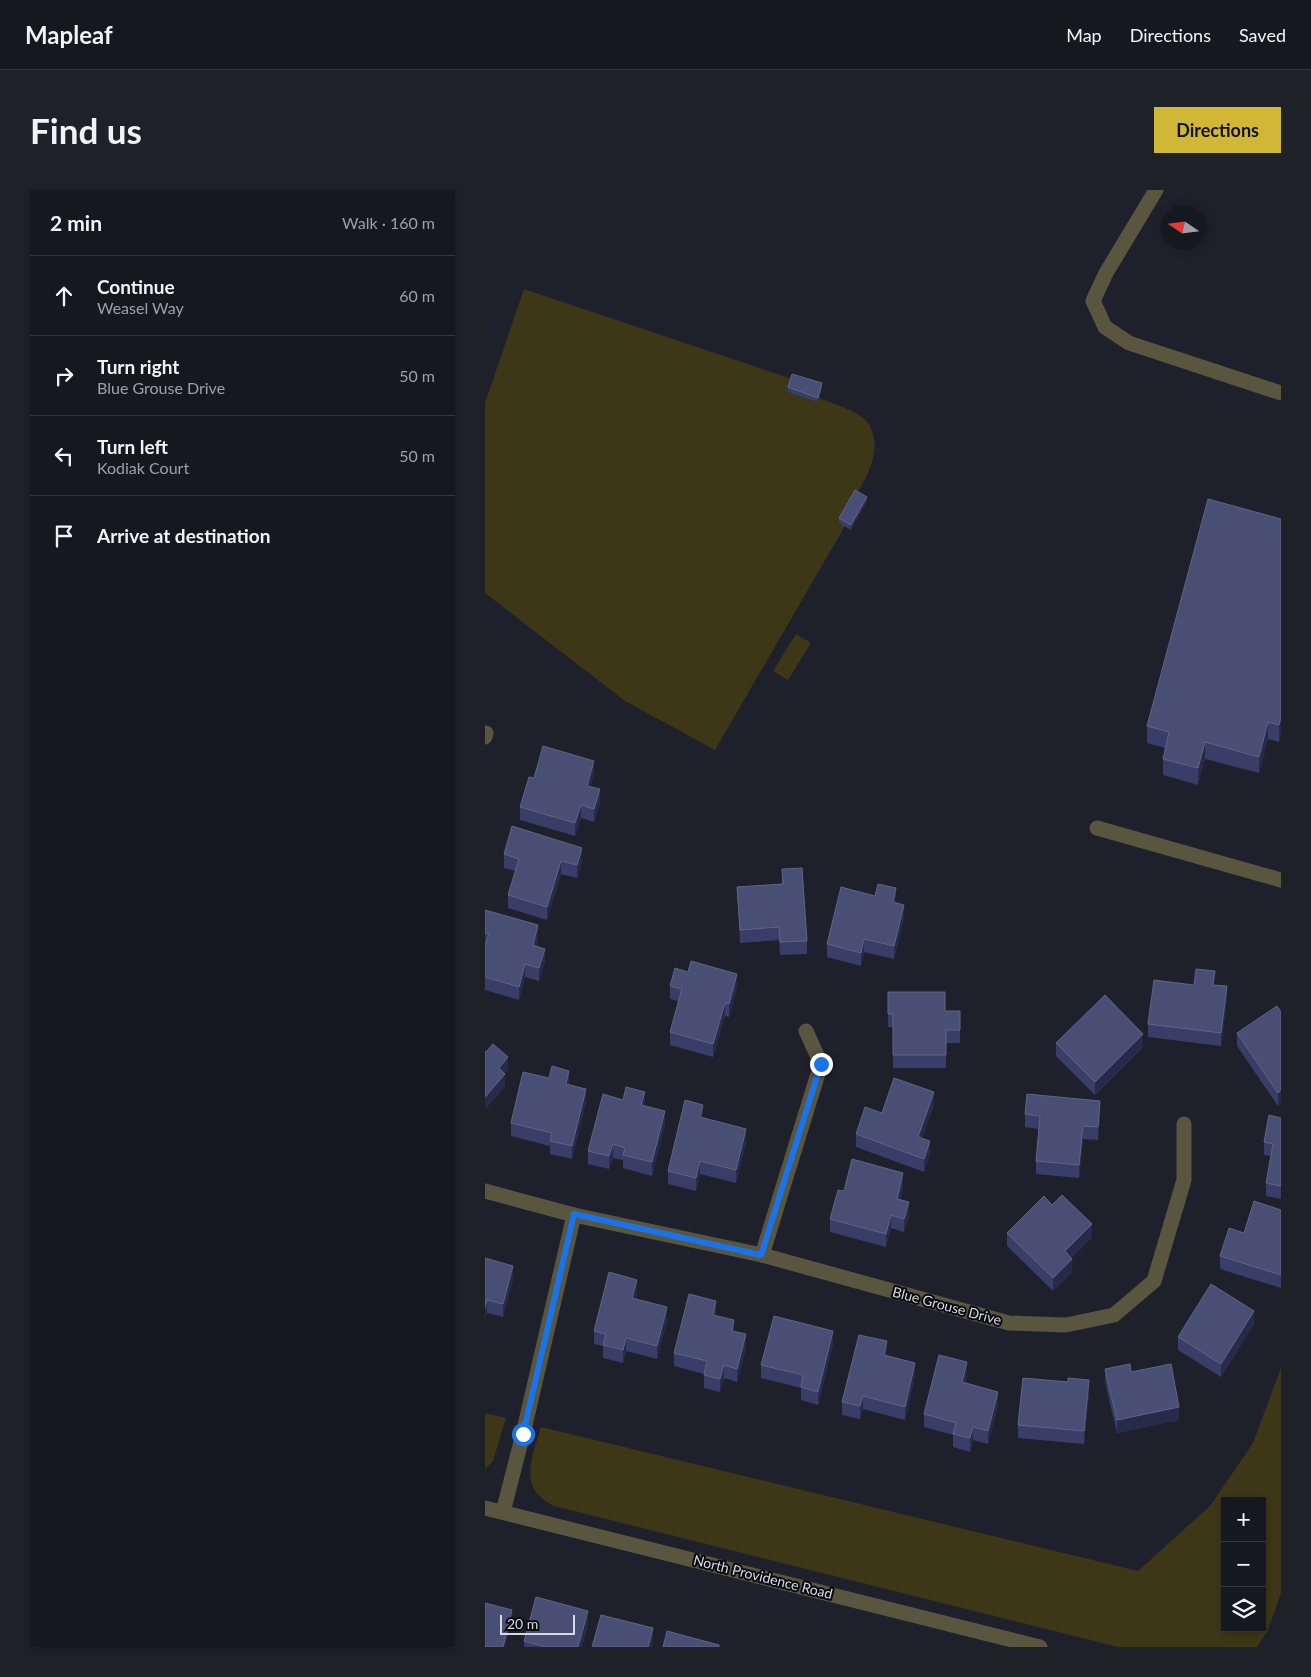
<!DOCTYPE html>
<html lang="en">
<head>
<meta charset="utf-8">
<style>
	:root { --surface:#161820; --page:#1f2129; --text:#f1f3f6; --muted:#9ea0a5; --line:#35373e; --accent:#d0b836 }
	body { margin:0; font-family:Lato,sans-serif; background:var(--page); color:var(--text) }
	.controls { position:absolute; right:15px; bottom:15px; display:grid; overflow:hidden; border-radius:0px; box-shadow:0 2px 8px #0003 }
	.controls button { width:45px; height:45px; display:grid; place-items:center; padding:0; border:0; border-bottom:1px solid var(--line); background:var(--surface); color:var(--text); font:25px sans-serif }
	.compass { position:absolute; left:676px; top:15px; width:45px; height:45px; border-radius:50%; background:var(--surface); box-shadow:0 2px 8px #0003; rotate:283deg }
	.scale { position:absolute; left:15px; bottom:12px; width:75px; box-sizing:border-box; padding-left:5px; border:2px solid #d8dae2; border-top:0; font-size:14px; line-height:18px; white-space:nowrap; color:#d8dae2; -webkit-text-stroke:4px #090a0f; paint-order:stroke }
	.stop { position:absolute; width:15px; height:15px; margin:-11px; border:4px solid #1a73e8; border-radius:50%; background:#fff }
	.stop.end { background:#1a73e8; border-color:#fff; box-shadow:0 1px 5px #0008 }
	.list { margin:0; padding:0; list-style:none }
	h2 { display:flex; justify-content:space-between; align-items:center; height:65px; margin:0; padding:0 20px; font-size:21px }
	h2 small { font-size:16px; font-weight:400; color:var(--muted) }
	.list li { display:grid; grid-template-columns:32px 1fr auto; gap:15px; align-items:center; box-sizing:border-box; height:80px; padding:0 20px; border-top:1px solid var(--line) }
	.list b { display:block; font-size:19px; white-space:nowrap }
	.list p { margin:0; font-size:16px; white-space:nowrap; color:var(--muted) }
	.list em { font-size:16px; font-style:normal; color:var(--muted) }
	.icon { flex:none; width:28px; height:28px; fill:none; stroke:currentColor; stroke-width:2; stroke-linecap:round; stroke-linejoin:round }
	.map { position:relative; flex:none; width:796px; height:1457px; overflow:hidden; border-radius:0px }
	header { display:flex; align-items:center; gap:30px; box-sizing:border-box; height:70px; padding:0 25px; background:var(--surface); border-bottom:1px solid var(--line) }
	header strong { font-size:24px }
	nav { display:flex; gap:28px; margin-inline-start:auto; font-size:18px }
	.intro { display:flex; align-items:center; justify-content:space-between; box-sizing:border-box; height:120px; padding:0 30px }
	h1 { margin:0; font-size:35px }
	.button { padding:12px 22px; border-radius:0px; background:var(--accent); color:#111; font-size:18px; font-weight:700 }
	main { display:flex; gap:30px; padding:0 30px }
	aside { flex:1; background:var(--surface); border-radius:0px; box-shadow:0 2px 8px #0003 }
	.map>svg:first-child { display:block }
	.green { fill:#3d3718; fill-rule:evenodd }
	.lines { fill:none; stroke-linecap:round; stroke-linejoin:round }
	.minor { stroke:#59553e; stroke-width:15 }
	.wall { fill:#383e67 }
	.shaded-wall { fill:#262b4a }
	.building { fill:#494f74; stroke:#606486 }
	.route { stroke:#1a73e8; stroke-width:6 }
	.labels { text-anchor:middle; stroke-width:4; stroke-linejoin:round; paint-order:stroke }
	.street-label { font-size:14px; fill:#d8dae2; stroke:#090a0f }
</style>
</head>
<body>
<header>
<strong>Mapleaf</strong>
<nav><a>Map</a><a>Directions</a><a>Saved</a></nav>
</header>
<div class="intro"><h1>Find us</h1><a class="button">Directions</a></div>
<main>
<aside>
<h2>2 min<small>Walk · 160 m</small></h2>
<ul class="list">
<li><svg class="icon" aria-label="ahead" viewBox="0 0 24 24"><path d="M12 20V5M6 11l6-6 6 6"/></svg><div><b>Continue</b><p>Weasel Way</p></div><em>60 m</em></li>
<li><svg class="icon" aria-label="right" viewBox="0 0 24 24"><path d="M7 20v-9h11M14 6l5 5-5 5"/></svg><div><b>Turn right</b><p>Blue Grouse Drive</p></div><em>50 m</em></li>
<li><svg class="icon" aria-label="left" viewBox="0 0 24 24"><path d="M17 20v-9H6M10 6l-5 5 5 5"/></svg><div><b>Turn left</b><p>Kodiak Court</p></div><em>50 m</em></li>
<li><svg class="icon" aria-label="arrive" viewBox="0 0 24 24"><path d="M6 21V4h12l-3 4 3 4H6"/></svg><div><b>Arrive at destination</b></div></li>
</ul>
</aside>
<div class="map">
<svg width="796" height="1457" viewBox="0 0 796 1457">
	<rect width="100%" height="100%" fill="#1e202b"/>
	<g class="green">
		<path d="M39 99 307 189 332 212 334 208C346 213 374 221 382 232 405 263 370 305 354 333L360 336 230 560 140 511 0 403V213Z"/>
		<polygon points="311,444 326,453 303,490 288,481"/>
		<path d="M796 1178V1403L783 1440 772 1457H633L69 1316C32 1298 47 1268 56 1237L653 1381 725 1316 768 1253ZM740 1311H777V1438H740Z"/>
		<polygon points="0,1223 21,1228 8,1271 0,1279"/>
	</g>
	<g class="lines">
		<g class="minor">
			<polyline points="671,0 621,83 608,111 620,137 644,153 796,203"/>
			<polyline points="0,547 1,543"/>
			<polyline points="612,638 796,690"/>
			<polyline points="0,1001 89,1025 277,1065 524,1133 581,1135 629,1125 669,1091 699,990 699,934"/>
			<polyline points="277,1065 336,874 321,841"/>
			<polyline points="0,1318 555,1457"/>
			<polyline points="18,1322 38,1244 89,1025"/>
		</g>
	</g>
	<g class="wall">
		<polygon points="303,197 337,198 333,212 303,202"/>
		<polygon points="382,311 366,340 354,333 354,328"/>
		<polygon points="796,329 794,552 783,549 774,583 720,569 713,595 678,585 678,569 680,558 662,553 662,536"/>
		<polygon points="109,584 105,597 115,613 109,632 96,628 90,646 35,630 35,617 49,588"/>
		<polygon points="19,664 97,671 92,688 76,684 62,730 23,718 23,705 30,681 19,678"/>
		<polygon points="297,679 322,751 322,764 295,765 294,750 255,753 252,697 297,694"/>
		<polygon points="411,713 419,728 409,769 379,762 376,776 342,767 342,754"/>
		<polygon points="0,720 53,748 51,756 60,772 54,791 40,787 34,810 0,800"/>
		<polygon points="709,795 730,795 742,809 736,856 663,847 663,834"/>
		<polygon points="185,796 252,797 244,827 240,826 228,867 185,855 185,842 193,811 185,809"/>
		<polygon points="403,802 460,821 475,821 475,853 461,853 461,878 408,878 408,837 403,837"/>
		<polygon points="796,822 793,916 752,856 752,843"/>
		<polygon points="571,853 658,857 610,905 571,866"/>
		<polygon points="84,894 101,912 87,969 65,964 65,956 26,946 26,933"/>
		<polygon points="160,915 159,916 180,934 167,986 138,978 138,970 128,968 124,979 103,974 103,961"/>
		<polygon points="449,915 437,948 445,964 439,982 371,957 371,944 397,923"/>
		<polygon points="540,924 615,924 613,950 598,949 594,988 551,984 551,971 554,939 540,937"/>
		<polygon points="218,928 261,952 251,993 215,984 211,1001 183,994 183,981"/>
		<polygon points="796,928 796,1009 781,1006 781,993 786,966 779,965 779,952"/>
		<polygon points="418,996 415,1010 424,1025 419,1042 406,1038 401,1057 345,1042 345,1029 359,1001"/>
		<polygon points="567,1015 607,1047 586,1068 587,1082 568,1101 522,1056 522,1043"/>
		<polygon points="796,1020 796,1098 735,1079 735,1066 759,1043"/>
		<polygon points="0,1068 28,1089 18,1127 2,1123"/>
		<polygon points="152,1103 151,1109 182,1130 172,1169 141,1161 138,1173 118,1168 118,1156 109,1154 109,1141"/>
		<polygon points="231,1124 231,1125 249,1141 261,1158 252,1192 239,1188 235,1202 219,1198 219,1184 189,1176 189,1163"/>
		<polygon points="769,1134 736,1187 693,1160 693,1147"/>
		<polygon points="348,1154 333,1215 316,1210 316,1198 276,1188 276,1175"/>
		<polygon points="402,1164 401,1166 430,1186 420,1230 378,1219 375,1229 357,1225 357,1212"/>
		<polygon points="620,1179 646,1182 694,1230 632,1243 620,1192"/>
		<polygon points="482,1186 480,1193 513,1215 503,1254 488,1250 485,1262 468,1257 468,1245 439,1237 439,1224"/>
		<polygon points="583,1192 604,1203 599,1254 533,1248 533,1235"/>
		<polygon points="103,1434 97,1457 39,1457 39,1451"/>
	</g>
	<g class="shaded-wall">
		<polygon points="337,193 337,198 333,212 333,208"/>
		<polygon points="382,307 382,311 366,340 366,335"/>
		<polygon points="796,527 796,544 794,552 794,535"/>
		<polygon points="783,532 783,549 774,583 774,567"/>
		<polygon points="720,552 720,569 713,595 713,578"/>
		<polygon points="109,571 109,584 102,609 102,596"/>
		<polygon points="115,599 115,613 109,632 109,619"/>
		<polygon points="96,615 96,628 90,646 90,633"/>
		<polygon points="97,658 97,671 92,688 92,675"/>
		<polygon points="76,671 76,684 62,730 62,717"/>
		<polygon points="411,698 411,712 408,725 408,712"/>
		<polygon points="419,715 419,728 409,769 409,756"/>
		<polygon points="53,735 53,748 48,768 48,755"/>
		<polygon points="379,749 379,762 376,776 376,763"/>
		<polygon points="60,759 60,772 54,791 54,778"/>
		<polygon points="40,774 40,787 34,810 34,797"/>
		<polygon points="252,784 252,797 244,827 244,814"/>
		<polygon points="742,796 742,809 736,856 736,843"/>
		<polygon points="240,813 240,826 228,867 228,854"/>
		<polygon points="658,844 658,857 610,905 610,892"/>
		<polygon points="23,867 23,880 14,891 14,878"/>
		<polygon points="84,881 84,894 81,894"/>
		<polygon points="20,884 20,897 0,920 0,907"/>
		<polygon points="101,899 101,912 87,969 87,956"/>
		<polygon points="796,900 796,913 793,916 793,903"/>
		<polygon points="160,902 160,915 156,928 156,915"/>
		<polygon points="449,902 449,915 433,960 433,947"/>
		<polygon points="615,911 615,924 613,950 613,937"/>
		<polygon points="218,915 218,928 215,927"/>
		<polygon points="180,921 180,934 167,986 167,972"/>
		<polygon points="598,936 598,949 594,988 594,975"/>
		<polygon points="261,939 261,952 251,993 251,980"/>
		<polygon points="445,951 445,964 439,982 439,969"/>
		<polygon points="128,954 128,968 124,979 124,966"/>
		<polygon points="215,971 215,984 211,1001 211,988"/>
		<polygon points="418,983 418,996 412,1022 412,1009"/>
		<polygon points="424,1012 424,1025 419,1042 419,1029"/>
		<polygon points="406,1025 406,1038 401,1057 401,1044"/>
		<polygon points="607,1034 607,1047 580,1075 580,1061"/>
		<polygon points="587,1069 587,1082 568,1101 568,1088"/>
		<polygon points="28,1076 28,1089 18,1127 18,1114"/>
		<polygon points="152,1090 152,1103 147,1121 147,1108"/>
		<polygon points="2,1110 2,1123 0,1131 0,1118"/>
		<polygon points="231,1111 231,1124 228,1138 228,1125"/>
		<polygon points="182,1117 182,1130 172,1169 172,1156"/>
		<polygon points="769,1121 769,1134 736,1187 736,1174"/>
		<polygon points="249,1130 249,1143 247,1141"/>
		<polygon points="348,1141 348,1154 333,1215 333,1202"/>
		<polygon points="261,1144 261,1158 252,1192 252,1179"/>
		<polygon points="141,1148 141,1161 138,1173 138,1160"/>
		<polygon points="402,1151 402,1164 399,1178 399,1165"/>
		<polygon points="482,1172 482,1186 477,1205 477,1192"/>
		<polygon points="430,1173 430,1186 420,1230 420,1217"/>
		<polygon points="239,1175 239,1188 235,1202 235,1189"/>
		<polygon points="604,1190 604,1203 599,1254 599,1241"/>
		<polygon points="513,1202 513,1215 503,1254 503,1241"/>
		<polygon points="378,1206 378,1219 375,1229 375,1216"/>
		<polygon points="694,1217 694,1230 632,1243 632,1230"/>
		<polygon points="488,1237 488,1250 485,1262 485,1248"/>
		<polygon points="27,1420 27,1429 20,1457 18,1457"/>
		<polygon points="103,1421 103,1434 97,1457 93,1457"/>
		<polygon points="168,1438 168,1452 166,1457 163,1457"/>
	</g>
	<g class="building">
		<polygon points="307,184 337,193 333,208 303,197"/>
		<polygon points="370,300 382,307 366,335 354,328"/>
		<polygon points="723,309 796,329 796,527 794,535 783,532 774,567 720,552 713,578 678,569 684,542 662,536"/>
		<polygon points="58,556 109,571 102,596 115,599 109,619 96,615 90,633 35,617 44,587 49,588"/>
		<polygon points="27,636 97,658 92,675 76,671 62,717 23,705 34,669 19,664"/>
		<polygon points="317,678 322,751 295,752 294,737 255,740 252,697 298,694 297,679"/>
		<polygon points="393,694 411,698 408,712 419,715 409,756 379,749 376,763 342,754 356,697 390,706"/>
		<polygon points="0,720 53,735 48,755 60,759 54,778 40,774 34,797 0,787 0,756 4,744 0,743"/>
		<polygon points="206,771 252,784 244,814 240,813 228,854 185,842 197,799 185,796 190,778 203,782"/>
		<polygon points="711,779 730,781 728,795 742,796 736,843 663,834 669,790 709,795"/>
		<polygon points="403,802 460,802 460,821 475,821 475,840 461,840 461,865 408,865 408,824 403,824"/>
		<polygon points="620,805 658,844 610,892 571,853"/>
		<polygon points="792,816 796,822 796,900 793,903 752,843"/>
		<polygon points="8,854 23,867 14,878 20,884 0,907 0,861 1,862"/>
		<polygon points="67,876 84,881 81,894 101,899 87,956 65,951 67,943 26,933 38,882 64,888"/>
		<polygon points="409,888 449,902 433,947 445,951 439,969 371,944 380,917 397,923"/>
		<polygon points="141,897 160,902 156,915 180,921 167,972 138,965 140,958 128,954 124,966 103,961 118,904 138,910"/>
		<polygon points="542,904 615,911 613,937 598,936 594,975 551,971 555,926 540,924"/>
		<polygon points="200,910 218,915 215,927 261,939 251,980 215,971 211,988 183,981"/>
		<polygon points="784,925 796,928 796,996 781,993 788,954 779,952"/>
		<polygon points="367,969 418,983 412,1009 424,1012 419,1029 406,1025 401,1044 345,1029 353,1000 359,1001"/>
		<polygon points="577,1005 607,1034 580,1061 587,1069 568,1088 522,1043 559,1006 567,1015"/>
		<polygon points="769,1011 796,1020 796,1085 735,1066 744,1038 759,1043"/>
		<polygon points="0,1068 28,1076 18,1114 2,1110 0,1118"/>
		<polygon points="124,1082 152,1090 147,1108 182,1117 172,1156 141,1148 138,1160 118,1155 121,1144 109,1141"/>
		<polygon points="726,1094 769,1121 736,1174 693,1147"/>
		<polygon points="204,1104 231,1111 228,1125 249,1130 247,1141 261,1144 252,1179 239,1175 235,1189 219,1185 222,1171 189,1163"/>
		<polygon points="289,1126 348,1141 333,1202 316,1197 318,1185 276,1175"/>
		<polygon points="374,1145 402,1151 399,1165 430,1173 420,1217 378,1206 375,1216 357,1212"/>
		<polygon points="454,1165 482,1172 477,1192 513,1202 503,1241 488,1237 485,1248 468,1244 471,1233 439,1224"/>
		<polygon points="645,1174 646,1182 686,1174 694,1217 632,1230 620,1179"/>
		<polygon points="538,1188 583,1192 583,1188 604,1190 599,1241 533,1235"/>
		<polygon points="51,1407 103,1421 93,1457 61,1457 39,1451"/>
		<polygon points="0,1413 27,1420 18,1457 0,1457"/>
		<polygon points="116,1425 168,1438 163,1457 107,1457"/>
		<polygon points="182,1441 234,1455 234,1457 178,1457"/>
	</g>
	<g class="lines">
		<polyline class="route" points="38,1244 89,1024 276,1065 336,874"/>
	</g>
	<g class="labels">
		<g class="street-label">
			<text transform="translate(462 1116) rotate(15)" y="5">Blue Grouse Drive</text>
			<text transform="translate(278 1387) rotate(14)" y="5">North Providence Road</text>
		</g>
	</g>
</svg>
<div class="controls">
<button>+</button>
<button>−</button>
<button><svg class="icon" aria-label="layers" viewBox="0 0 24 24"><path d="M12 4l9 5-9 5-9-5zM3 14l9 5 9-5"/></svg></button>
</div>
<svg class="compass" viewBox="-18 -18 36 36"><path d="M0-13l5 13h-10z" fill="#e53935"/><path d="M0 13l5-13h-10z" fill="#9ea0a5"/></svg>
<div class="scale">20 m</div>
<div class="stop" style="left:38px;top:1244px"></div>
<div class="stop end" style="left:336px;top:874px"></div>
</div>
</main>
</body>
</html>
